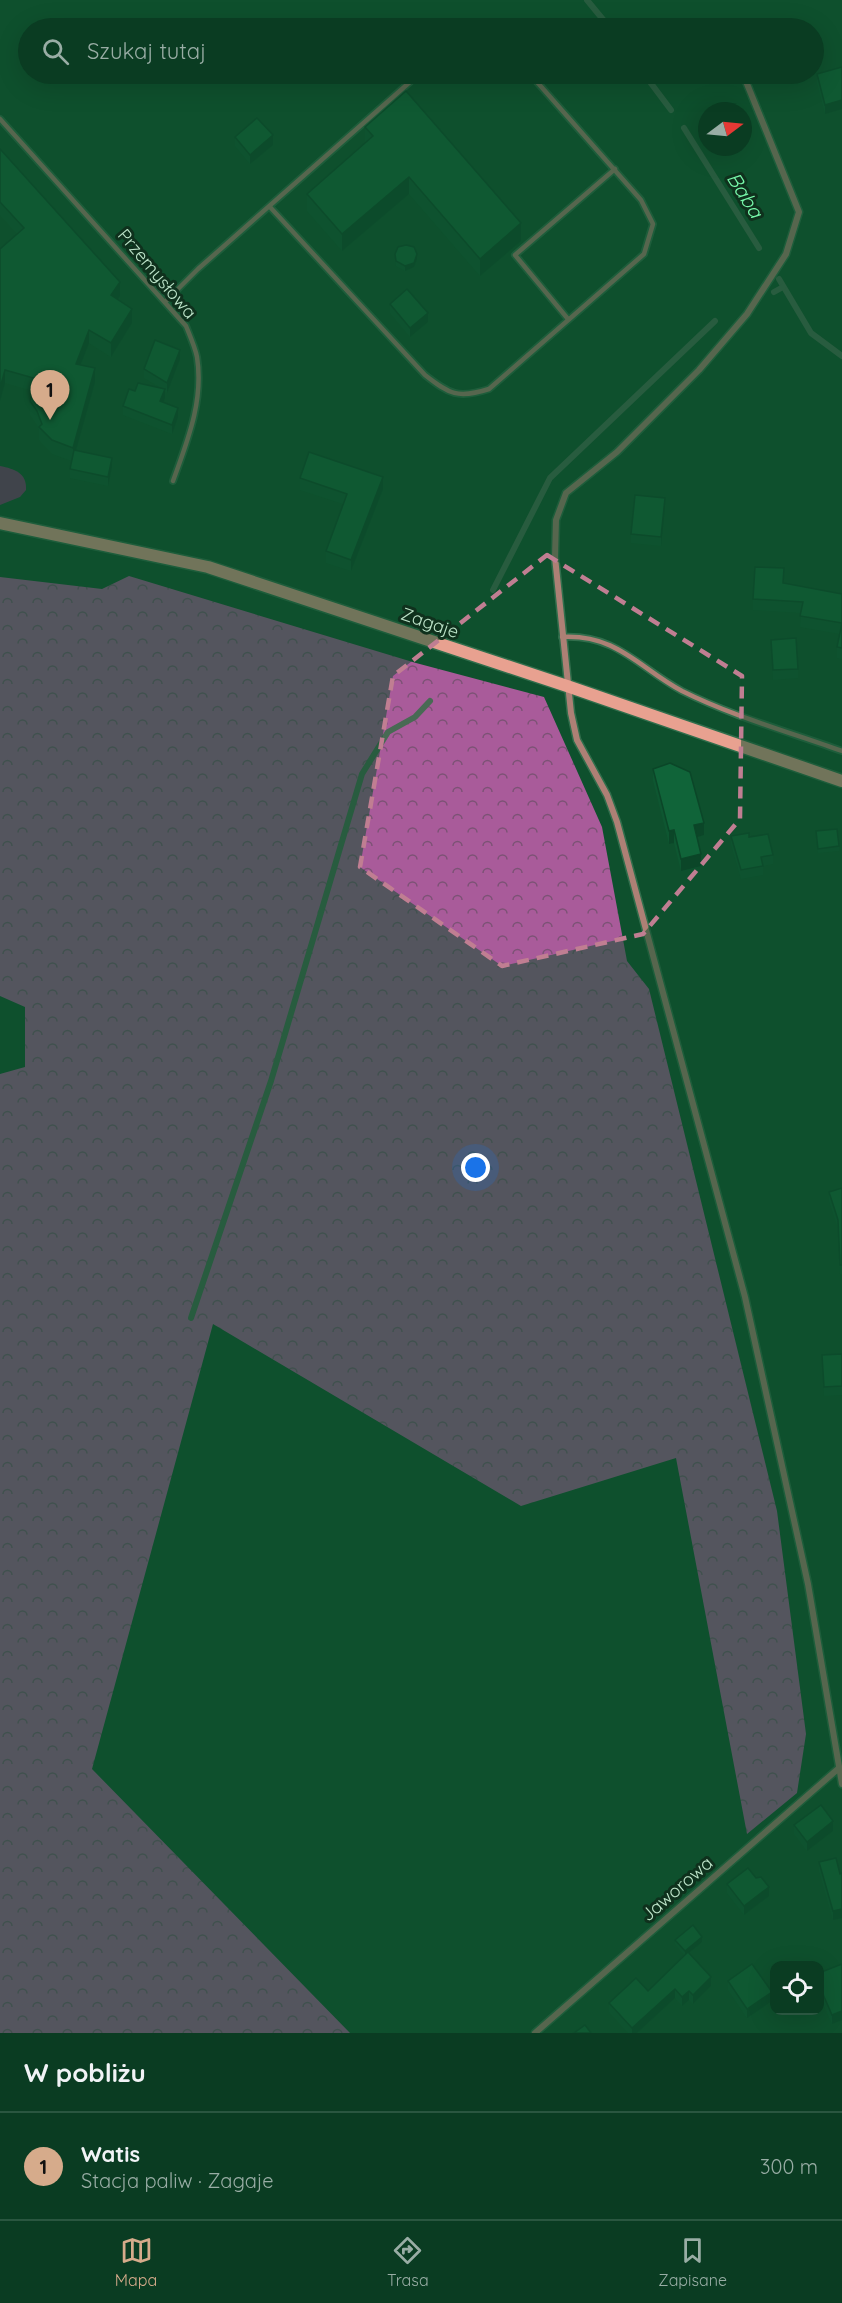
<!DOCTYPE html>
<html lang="pl">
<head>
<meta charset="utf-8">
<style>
	:root { --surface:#0a3c22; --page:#13432a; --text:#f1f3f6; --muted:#99ada5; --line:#2a5640; --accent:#d6ab8b }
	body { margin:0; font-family:Quicksand,sans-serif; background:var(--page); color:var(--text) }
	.controls { position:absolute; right:18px; bottom:18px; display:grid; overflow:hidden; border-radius:12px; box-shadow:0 6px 24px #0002 }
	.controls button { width:54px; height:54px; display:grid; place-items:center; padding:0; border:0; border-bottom:2px solid var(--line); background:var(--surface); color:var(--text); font:30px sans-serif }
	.compass { position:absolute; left:698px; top:102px; width:54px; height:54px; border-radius:50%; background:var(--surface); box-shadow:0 6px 24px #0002; rotate:74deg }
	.you { position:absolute; left:476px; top:1168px; width:21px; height:21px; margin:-15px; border:4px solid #fff; border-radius:50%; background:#1a73e8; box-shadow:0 0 0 9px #1a73e833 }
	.badge { display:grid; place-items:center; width:39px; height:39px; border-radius:50%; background:var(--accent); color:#111; font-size:20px; font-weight:700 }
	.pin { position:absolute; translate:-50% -50px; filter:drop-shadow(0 2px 3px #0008) }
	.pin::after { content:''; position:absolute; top:32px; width:21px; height:18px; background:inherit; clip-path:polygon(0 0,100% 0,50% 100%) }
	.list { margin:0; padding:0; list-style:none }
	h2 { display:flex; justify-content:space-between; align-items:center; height:78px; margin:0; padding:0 24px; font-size:26px }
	h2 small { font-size:20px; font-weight:400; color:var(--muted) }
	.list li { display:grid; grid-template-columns:39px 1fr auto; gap:18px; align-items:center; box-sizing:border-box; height:108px; padding:0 24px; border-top:2px solid var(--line) }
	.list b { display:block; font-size:22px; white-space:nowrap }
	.list p { margin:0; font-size:20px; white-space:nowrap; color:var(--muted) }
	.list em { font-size:20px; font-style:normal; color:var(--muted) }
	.icon { flex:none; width:33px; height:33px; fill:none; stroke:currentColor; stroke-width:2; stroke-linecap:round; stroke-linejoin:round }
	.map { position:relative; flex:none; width:842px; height:2033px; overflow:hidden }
	.search { position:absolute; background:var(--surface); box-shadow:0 6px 24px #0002; left:18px; right:18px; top:18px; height:66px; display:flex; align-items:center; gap:15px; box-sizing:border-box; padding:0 21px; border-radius:33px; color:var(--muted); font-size:22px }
	.sheet { height:186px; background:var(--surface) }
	nav { display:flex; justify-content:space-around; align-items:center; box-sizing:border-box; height:84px; border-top:2px solid var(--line); background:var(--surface); font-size:16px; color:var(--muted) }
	nav a { display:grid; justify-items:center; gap:3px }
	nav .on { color:var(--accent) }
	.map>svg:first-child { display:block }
	.green { fill:#7c3770 }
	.forest { fill:url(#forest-crowns) }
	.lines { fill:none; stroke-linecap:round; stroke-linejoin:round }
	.stream { stroke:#486a54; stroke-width:6 }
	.service-casing { stroke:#316e4c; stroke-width:8 }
	.minor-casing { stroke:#316e4c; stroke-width:9 }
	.secondary-casing { stroke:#316e4c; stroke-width:15 }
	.service { stroke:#ad8075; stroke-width:4.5 }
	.minor { stroke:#ad8075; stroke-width:6 }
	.secondary { stroke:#e8a190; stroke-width:12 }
	.wall { fill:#0e5631 }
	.shaded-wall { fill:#0b4628 }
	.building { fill:#106439; stroke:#0b4628; stroke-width:1.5 }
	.marked { fill:none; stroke:#c07e92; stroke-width:4.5; stroke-dasharray:12 8; stroke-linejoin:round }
	.labels { text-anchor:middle; stroke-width:6; stroke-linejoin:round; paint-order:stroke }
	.street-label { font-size:18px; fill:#bee5ca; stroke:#0f311d }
	.water-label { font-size:20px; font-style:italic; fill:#77f8aa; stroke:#0f311d }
</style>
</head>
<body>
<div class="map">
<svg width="842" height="2033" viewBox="0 0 842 2033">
	<defs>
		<pattern id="forest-crowns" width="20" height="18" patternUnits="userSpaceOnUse" patternTransform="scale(1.5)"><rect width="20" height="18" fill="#a95b9a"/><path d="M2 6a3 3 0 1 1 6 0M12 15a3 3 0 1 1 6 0" fill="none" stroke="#7c5275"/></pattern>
	</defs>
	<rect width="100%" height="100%" fill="#0e502d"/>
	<path class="green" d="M0 466C15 469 27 473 26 490L20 497 0 505Z"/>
	<polygon class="forest" points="129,576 416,663 544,697 602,827 627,961 649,989 777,1511 806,1734 797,1793 747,1834 676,1458 521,1506 213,1324 92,1769 350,2033 0,2033 0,1074 25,1067 25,1007 0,996 0,577 102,589"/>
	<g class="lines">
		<g class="stream">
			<polyline points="587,0 610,28"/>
			<polyline points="644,74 671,110"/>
			<polyline points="684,128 759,248"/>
			<polyline points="779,279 811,333 842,356"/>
			<polyline points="774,292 783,287"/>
			<polyline points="493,590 550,478 715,321"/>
			<polyline points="191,1318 271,1081 362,774 388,732 415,717 430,701"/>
		</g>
		<g class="service-casing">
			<g id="service">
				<path d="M0 119 186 326C190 336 195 347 197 357 204 401 187 442 173 481"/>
				<path d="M270 207 425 375C449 394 458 399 489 389L644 254 653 224 641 200 530 74"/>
				<polyline points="166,301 198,269 419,74"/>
				<polyline points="568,319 515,255 615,169"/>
				<path d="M562 637C617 634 639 668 682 691 732 716 789 732 842 751"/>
			</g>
		</g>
		<g class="minor-casing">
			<g id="minor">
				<polyline points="743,74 799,212 786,254 747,314 699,370 617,452 566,493 556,520 555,557 571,713 577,740 607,795 617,822 745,1297 808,1584 842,1784"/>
				<polyline points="535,2033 839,1768"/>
			</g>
		</g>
		<g class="secondary-casing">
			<polyline id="secondary" points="0,523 208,567 567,686 842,781"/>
		</g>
		<use href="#service" class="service"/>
		<use href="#minor" class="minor"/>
		<use href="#secondary" class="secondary"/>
	</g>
	<g class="wall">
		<polygon points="842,67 825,114 817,83 817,74"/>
		<polygon points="365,127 521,241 480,276 409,194 342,251 307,211 307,194 365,143"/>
		<polygon points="235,137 273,145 250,164 235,146"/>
		<polygon points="0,149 120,296 117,299 132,323 111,357 89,343 81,365 95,382 76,450 112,467 108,486 70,478 70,469 72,461 52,454 39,440 39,430 37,425 30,415 30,401 33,391 5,383 0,401 17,234 0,215"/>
		<polygon points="395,254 417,259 414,267 405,271 396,266"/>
		<polygon points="390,304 428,322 410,337 390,313"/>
		<polygon points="180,359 167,393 165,391 165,398 163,402 178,417 172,434 123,415 123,406 135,391 161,388 144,378 144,369"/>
		<polygon points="300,478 383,489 351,571 326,563 326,551 343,504 300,490"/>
		<polygon points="665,507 661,546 631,543 631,534"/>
		<polygon points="784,583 842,594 842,659 837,658 837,647 840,634 800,627 801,613 753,610 753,599"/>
		<polygon points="771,640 798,669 798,678 773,680"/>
		<polygon points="653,769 704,835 696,837 701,866 681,871 674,843 669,844 653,781"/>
		<polygon points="731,836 749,837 773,855 773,864 763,866 763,875 741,879 731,845"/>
		<polygon points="816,836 839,846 839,851 818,853"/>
		<polygon points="842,1188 842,1274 840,1274 838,1229 829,1201 829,1192"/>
		<polygon points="842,1354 842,1395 824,1396 822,1355"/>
		<polygon points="794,1825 833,1831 807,1851 794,1834"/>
		<polygon points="819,1862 840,1874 842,1873 842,1918 833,1920 819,1871"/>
		<polygon points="727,1884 769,1896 744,1915 727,1893"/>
		<polygon points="675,1940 702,1942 688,1953 711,1986 693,2004 689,2000 682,2006 675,1998 637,2033 628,2033 609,2012 609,2003 648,1991 684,1955 675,1944"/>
		<polygon points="842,1964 832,2024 819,1995 819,1973"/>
		<polygon points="728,1981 772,2001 747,2018 728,1990"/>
	</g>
	<g class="shaded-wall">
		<polygon points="842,100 842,109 825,114 825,105"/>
		<polygon points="273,135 273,145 250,164 250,155"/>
		<polygon points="409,177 409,194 342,251 342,234"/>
		<polygon points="521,223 521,241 480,276 480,259"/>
		<polygon points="417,254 417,259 414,267 405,271 405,266"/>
		<polygon points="120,282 120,296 111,309 111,295"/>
		<polygon points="132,309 132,323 111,357 111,343"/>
		<polygon points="428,313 428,322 410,337 410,328"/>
		<polygon points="89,330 89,343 76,377 76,364"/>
		<polygon points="180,350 180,359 167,393 167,383"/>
		<polygon points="95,368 95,382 73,461 73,448"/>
		<polygon points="5,370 5,383 0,401 0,388"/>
		<polygon points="165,389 165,398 160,410 160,401"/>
		<polygon points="178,408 178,417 172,434 172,425"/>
		<polygon points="112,458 112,467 108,486 108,477"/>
		<polygon points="383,477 383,489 351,571 351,560"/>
		<polygon points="665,498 665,507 661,546 661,537"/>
		<polygon points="704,823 704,835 694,838 694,825"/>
		<polygon points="674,830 674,843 669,844 669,831"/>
		<polygon points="701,854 701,866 681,871 681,859"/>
		<polygon points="833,1821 833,1831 807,1851 807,1842"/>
		<polygon points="769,1887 769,1896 744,1915 744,1906"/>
		<polygon points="842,1909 842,1918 833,1920 833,1911"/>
		<polygon points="702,1937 702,1942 685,1956 685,1951"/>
		<polygon points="711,1977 711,1986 693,2004 693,1995"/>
		<polygon points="675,1989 675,1998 637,2033 632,2033 632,2028"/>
		<polygon points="689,1991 689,2000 682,2006 682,1997"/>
		<polygon points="772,1992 772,2001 747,2018 747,2009"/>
		<polygon points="842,2011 842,2020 832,2024 832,2015"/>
	</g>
	<g class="building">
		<polygon points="842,67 842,100 825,105 817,74"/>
		<polygon points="406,91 521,223 480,259 409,177 342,234 307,194 373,136 365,127"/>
		<polygon points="257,118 273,135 250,155 235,137"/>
		<polygon points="0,149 120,282 111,295 132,309 111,343 89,330 76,364 95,368 73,448 52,440 39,427 42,424 37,411 30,401 37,379 5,370 0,388 0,249 24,228 0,202"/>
		<polygon points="406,245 414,247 417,254 414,263 405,266 396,261 395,254 398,247"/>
		<polygon points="407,289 428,313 410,328 390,304"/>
		<polygon points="155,340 180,350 167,383 144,369"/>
		<polygon points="138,383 165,389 160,401 178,408 172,425 123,406 129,389 135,391"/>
		<polygon points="74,450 112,458 108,477 70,469"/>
		<polygon points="309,452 383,477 351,560 326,551 347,494 300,478"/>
		<polygon points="635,495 665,498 661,537 631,534"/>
		<polygon points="755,567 784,568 783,583 842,594 842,648 837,647 842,623 800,616 803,602 753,599"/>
		<polygon points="796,638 798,669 773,670 771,640"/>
		<polygon points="670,763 690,772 704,823 694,825 701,854 681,859 674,830 669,831 653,769"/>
		<polygon points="837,829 839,846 818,849 816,831"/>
		<polygon points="749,833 749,837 768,834 773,855 761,857 763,866 741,870 731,836"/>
		<polygon points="842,1188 842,1265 840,1265 838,1220 829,1192"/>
		<polygon points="842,1354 842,1386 824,1387 822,1355"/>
		<polygon points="821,1805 833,1821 807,1842 794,1825"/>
		<polygon points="836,1858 840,1874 842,1873 842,1909 833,1911 819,1862"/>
		<polygon points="748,1868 756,1878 761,1877 769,1887 744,1906 727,1884"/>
		<polygon points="693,1925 702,1937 685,1951 675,1940"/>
		<polygon points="688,1952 711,1977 693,1995 689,1991 682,1997 675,1989 632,2028 609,2003 636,1978 648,1991"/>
		<polygon points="752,1964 772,1992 747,2009 728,1981"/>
		<polygon points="842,1964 842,2011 832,2015 819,1985 819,1973"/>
		<polygon points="585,2025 591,2033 574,2033"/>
	</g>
	<path d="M0 0H842V2033H0ZM547 555 742 676 740 819 643 934 502 966 360 867 393 676Z" fill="#0e502d" fill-opacity=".55" fill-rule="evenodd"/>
	<path class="marked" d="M547 555 742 676 740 819 643 934 502 966 360 867 393 676Z"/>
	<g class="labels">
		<g class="street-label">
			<text transform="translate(157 274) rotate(50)" y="6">Przemysłowa</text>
			<text transform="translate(430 623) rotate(19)" y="6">Zagaje</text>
			<text transform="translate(677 1889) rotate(-41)" y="6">Jaworowa</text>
		</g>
		<g class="water-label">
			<text transform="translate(745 195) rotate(58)" y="7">Baba</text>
		</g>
	</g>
</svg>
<div class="controls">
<button><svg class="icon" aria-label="locate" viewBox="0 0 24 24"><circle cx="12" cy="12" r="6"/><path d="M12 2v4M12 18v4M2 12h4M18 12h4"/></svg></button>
</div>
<svg class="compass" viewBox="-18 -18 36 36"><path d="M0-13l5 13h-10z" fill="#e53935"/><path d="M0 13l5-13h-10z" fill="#99ada5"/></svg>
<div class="you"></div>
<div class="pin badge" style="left:50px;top:420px">1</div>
<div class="search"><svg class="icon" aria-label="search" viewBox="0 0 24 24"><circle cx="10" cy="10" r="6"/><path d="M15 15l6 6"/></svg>Szukaj tutaj</div>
</div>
<section class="sheet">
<h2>W pobliżu<small></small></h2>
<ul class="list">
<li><span class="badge">1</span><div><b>Watis</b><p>Stacja paliw · Zagaje</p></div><em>300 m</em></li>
</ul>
</section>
<nav>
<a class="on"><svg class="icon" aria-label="map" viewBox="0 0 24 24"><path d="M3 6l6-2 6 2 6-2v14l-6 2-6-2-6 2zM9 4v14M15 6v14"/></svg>Mapa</a>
<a><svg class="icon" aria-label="directions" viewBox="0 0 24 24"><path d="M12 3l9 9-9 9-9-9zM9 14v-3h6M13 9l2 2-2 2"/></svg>Trasa</a>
<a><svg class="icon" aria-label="saved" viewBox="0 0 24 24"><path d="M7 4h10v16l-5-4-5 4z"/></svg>Zapisane</a>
</nav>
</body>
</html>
